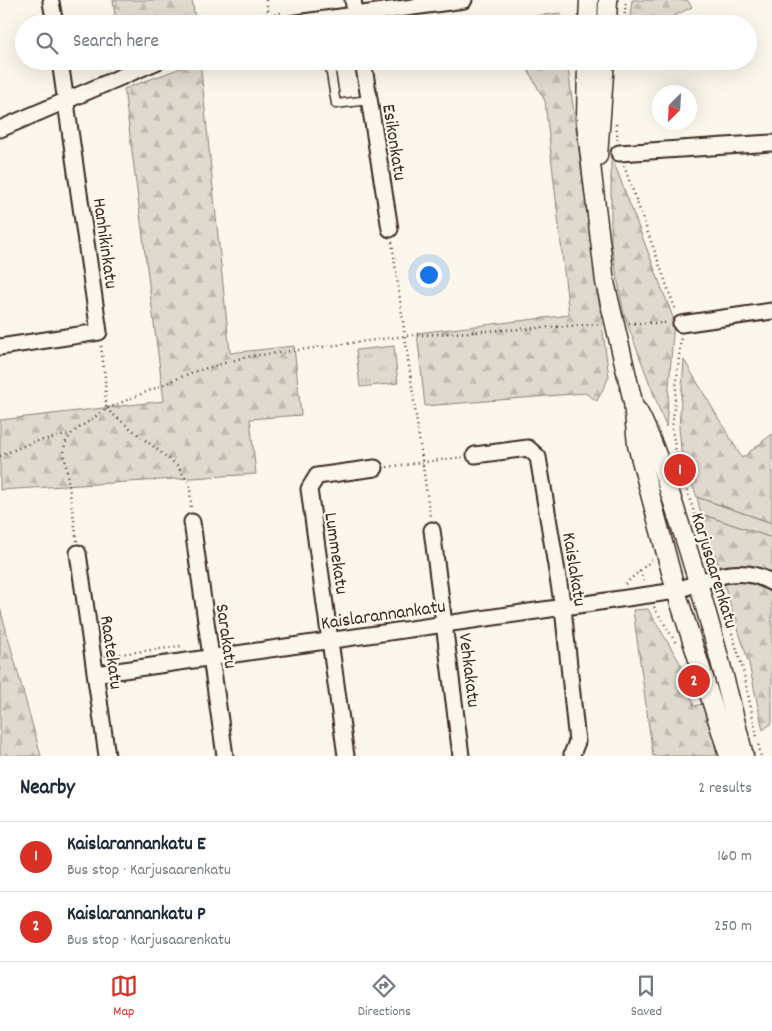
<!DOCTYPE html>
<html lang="en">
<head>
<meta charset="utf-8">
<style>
	:root { --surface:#fff; --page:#f2f2f3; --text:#1f2937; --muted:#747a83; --line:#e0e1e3; --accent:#d93025 }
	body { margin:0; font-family:Dekko,sans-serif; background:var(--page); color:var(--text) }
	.compass { position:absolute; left:652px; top:85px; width:45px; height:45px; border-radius:50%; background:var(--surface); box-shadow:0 5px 20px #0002; rotate:204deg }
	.you { position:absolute; left:428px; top:274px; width:18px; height:18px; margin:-12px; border:4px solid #fff; border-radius:50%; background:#1a73e8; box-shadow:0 0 0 8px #1a73e833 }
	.badge { display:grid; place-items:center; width:32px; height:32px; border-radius:50%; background:var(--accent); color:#fff; font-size:16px; font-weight:700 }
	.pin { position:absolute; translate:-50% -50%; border:2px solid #fff; box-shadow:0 1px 5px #0006 }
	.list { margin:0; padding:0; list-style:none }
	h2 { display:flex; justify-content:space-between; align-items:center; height:65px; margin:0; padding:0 20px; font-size:21px }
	h2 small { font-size:16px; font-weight:400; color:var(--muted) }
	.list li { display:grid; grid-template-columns:32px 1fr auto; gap:15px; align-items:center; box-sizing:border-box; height:70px; padding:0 20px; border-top:1px solid var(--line) }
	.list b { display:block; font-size:19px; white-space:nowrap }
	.list p { margin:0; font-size:16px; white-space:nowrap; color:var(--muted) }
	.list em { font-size:16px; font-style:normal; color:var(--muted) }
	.icon { flex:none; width:28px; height:28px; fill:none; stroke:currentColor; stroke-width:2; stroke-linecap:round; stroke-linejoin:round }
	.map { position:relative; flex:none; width:772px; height:756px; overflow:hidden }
	.search { position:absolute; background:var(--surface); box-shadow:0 5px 20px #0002; left:15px; right:15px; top:15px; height:55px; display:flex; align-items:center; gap:12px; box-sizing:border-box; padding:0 18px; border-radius:28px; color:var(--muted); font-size:19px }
	.sheet { height:205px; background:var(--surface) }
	nav { display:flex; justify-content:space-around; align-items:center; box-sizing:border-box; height:70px; border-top:1px solid var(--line); background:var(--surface); font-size:14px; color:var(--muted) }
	nav a { display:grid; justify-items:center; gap:2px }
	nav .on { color:var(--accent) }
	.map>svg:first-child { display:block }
	.grass { fill:#dfd9ce; stroke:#8d8276 }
	.forest { fill:url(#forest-firs); stroke:#8d8276 }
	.park { fill:url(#park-tufts); stroke:#8d8276 }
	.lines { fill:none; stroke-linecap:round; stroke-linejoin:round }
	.service-casing { stroke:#3b2a1e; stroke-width:11 }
	.minor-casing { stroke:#3b2a1e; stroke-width:19 }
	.tertiary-casing { stroke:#3b2a1e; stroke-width:21 }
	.path { stroke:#3b2a1e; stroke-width:2.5; stroke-dasharray:1 4; stroke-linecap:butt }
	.service { stroke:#fbf7ec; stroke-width:8 }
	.minor { stroke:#fbf7ec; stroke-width:15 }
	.tertiary { stroke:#fbf7ec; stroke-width:18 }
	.labels { text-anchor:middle; stroke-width:4.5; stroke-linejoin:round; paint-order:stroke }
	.street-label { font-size:19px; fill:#3b2a1e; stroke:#fbf7ec }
</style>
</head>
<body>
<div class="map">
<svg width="772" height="756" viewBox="0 0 772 756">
	<defs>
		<pattern id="forest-firs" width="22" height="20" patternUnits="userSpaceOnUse" patternTransform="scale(1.25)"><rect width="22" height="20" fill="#dfd9ce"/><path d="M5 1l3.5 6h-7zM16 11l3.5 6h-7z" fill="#c0bab0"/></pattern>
		<pattern id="park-tufts" width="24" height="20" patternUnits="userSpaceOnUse" patternTransform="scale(1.25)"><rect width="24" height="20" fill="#dfd9ce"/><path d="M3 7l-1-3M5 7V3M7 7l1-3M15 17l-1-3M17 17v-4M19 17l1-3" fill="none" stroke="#c0bab0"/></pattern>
	</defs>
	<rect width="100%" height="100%" fill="#fbf7ec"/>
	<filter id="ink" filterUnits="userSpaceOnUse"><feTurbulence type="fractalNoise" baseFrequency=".02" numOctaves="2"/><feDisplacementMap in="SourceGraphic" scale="10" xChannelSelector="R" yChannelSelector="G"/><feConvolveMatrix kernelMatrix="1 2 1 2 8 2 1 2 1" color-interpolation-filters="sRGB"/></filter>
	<g filter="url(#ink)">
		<polygon class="grass" points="697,497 772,523 772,538 701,514"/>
		<g class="forest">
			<polygon points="113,0 192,0 196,24 116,24"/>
			<polygon points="632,0 687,0 692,7 658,24 629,24"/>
			<polygon points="561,13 562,24 502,24 500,20"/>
			<polygon points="200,61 230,353 294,346 301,415 250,419 256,474 0,490 0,420 164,401 124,89"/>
			<polygon points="523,61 567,61 609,377 597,401 585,393 425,406 417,333 569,315 545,101"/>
			<polygon points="611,155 674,320 666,427 624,315 611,243"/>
			<polygon points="684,360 742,458 772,434 772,523 697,497 682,459 679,428"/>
			<polygon points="701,514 772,538 772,574 752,565 719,566"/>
			<polygon points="748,582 772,593 772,723 763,730 749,664 724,584"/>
			<polygon points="0,608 41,756 0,756"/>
			<polygon points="648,609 683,668 694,706 706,703 717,756 653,756 633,610"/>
		</g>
		<polygon class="park" points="394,346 398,383 360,387 356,350"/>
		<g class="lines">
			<g class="service-casing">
				<polyline id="service" points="329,61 336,104 369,100"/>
			</g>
			<g class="minor-casing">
				<g id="minor">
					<polyline points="353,0 357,24"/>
					<polyline points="51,2 55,24"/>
					<polyline points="289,24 464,0"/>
					<polyline points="363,61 390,229"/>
					<polyline points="0,129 158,61"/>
					<polyline points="619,153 772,143"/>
					<polyline points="681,324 772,311"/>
					<polyline points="0,347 99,332 60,61"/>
					<polyline points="475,455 528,448 538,457 563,608 577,742 572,754"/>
					<polyline points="192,522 225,756"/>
					<polyline points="432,530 461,756"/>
					<polyline points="78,553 107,756"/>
					<path d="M96 674 676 591C708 579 740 563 772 583"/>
					<polyline points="346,756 309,489 317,476 375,468"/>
				</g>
			</g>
			<g class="tertiary-casing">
				<g id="tertiary">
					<polyline points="588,24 589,0"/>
					<polyline points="607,24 608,0"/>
					<polyline points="587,61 586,123 605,282 633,402 637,445 676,591 729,756"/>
					<polyline points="598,156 605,61"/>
					<path d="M638 411C656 446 667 484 679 521 704 598 725 677 744 756"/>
				</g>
			</g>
			<g class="path">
				<polyline points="266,0 269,15"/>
				<polyline points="236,24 281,13"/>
				<polyline points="624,24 626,0"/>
				<polyline points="616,124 618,141"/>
				<polyline points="624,166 676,311"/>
				<polyline points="392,242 430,517"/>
				<polyline points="629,323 669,323"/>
				<polyline points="101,346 105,378 106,409"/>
				<polyline points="106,409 178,466 190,485 191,509"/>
				<polyline points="0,456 33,442 71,434"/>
				<polyline points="678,464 672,429 681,336"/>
				<polyline points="387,467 463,457"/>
				<polyline points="682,476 711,564"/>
				<polyline points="77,541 64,452 65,443 72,433 106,409 193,372 245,357 405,336 601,324"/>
				<polyline points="640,571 644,581"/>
				<polyline points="625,584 653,559"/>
				<polyline points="719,590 742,666 761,756"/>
				<polyline points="654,607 676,643"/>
				<polyline points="105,656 182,646"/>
			</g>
			<use href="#service" class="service"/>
			<use href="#minor" class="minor"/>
			<use href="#tertiary" class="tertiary"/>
		</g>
	</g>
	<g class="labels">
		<g class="street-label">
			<text transform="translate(396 142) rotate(81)" y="7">Esikonkatu</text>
			<text transform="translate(107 243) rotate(82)" y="7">Hanhikinkatu</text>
			<text transform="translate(338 553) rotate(82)" y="7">Lummekatu</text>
			<text transform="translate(576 569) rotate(81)" y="7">Kaislakatu</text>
			<text transform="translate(716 570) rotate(73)" y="7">Karjusaarenkatu</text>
			<text transform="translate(383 613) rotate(-8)" y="7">Kaislarannankatu</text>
			<text transform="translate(228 636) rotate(82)" y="7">Sarakatu</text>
			<text transform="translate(113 652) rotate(82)" y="7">Raatekatu</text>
			<text transform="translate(471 670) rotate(83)" y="7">Vehkakatu</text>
		</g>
	</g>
</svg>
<svg class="compass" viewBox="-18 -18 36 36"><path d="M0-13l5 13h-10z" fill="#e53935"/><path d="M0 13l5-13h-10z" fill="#747a83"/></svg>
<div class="you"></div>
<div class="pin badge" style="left:680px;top:470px">1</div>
<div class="pin badge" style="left:694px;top:681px">2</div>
<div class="search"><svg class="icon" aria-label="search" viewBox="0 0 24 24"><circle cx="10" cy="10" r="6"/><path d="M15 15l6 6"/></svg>Search here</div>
</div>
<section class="sheet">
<h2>Nearby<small>2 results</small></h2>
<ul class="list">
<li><span class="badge">1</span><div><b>Kaislarannankatu E</b><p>Bus stop · Karjusaarenkatu</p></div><em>160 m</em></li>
<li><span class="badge">2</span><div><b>Kaislarannankatu P</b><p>Bus stop · Karjusaarenkatu</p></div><em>250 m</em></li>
</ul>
</section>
<nav>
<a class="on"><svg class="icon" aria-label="map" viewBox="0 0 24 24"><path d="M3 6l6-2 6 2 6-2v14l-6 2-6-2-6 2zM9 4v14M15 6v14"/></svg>Map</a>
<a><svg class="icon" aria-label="directions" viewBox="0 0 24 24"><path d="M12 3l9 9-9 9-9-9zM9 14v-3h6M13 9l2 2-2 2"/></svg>Directions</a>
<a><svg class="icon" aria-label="saved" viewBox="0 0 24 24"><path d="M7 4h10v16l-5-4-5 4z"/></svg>Saved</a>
</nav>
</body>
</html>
